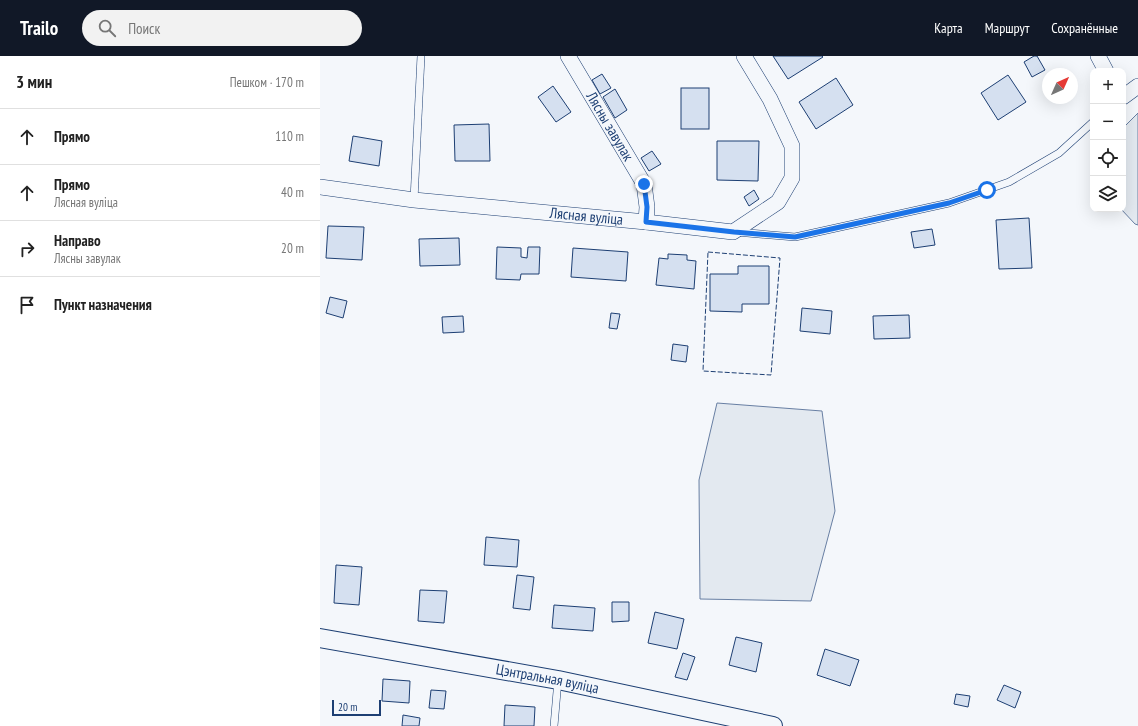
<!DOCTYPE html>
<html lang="ru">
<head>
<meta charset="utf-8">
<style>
	:root { --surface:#fff; --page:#f2f2f2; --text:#222; --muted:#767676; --line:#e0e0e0; --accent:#111827 }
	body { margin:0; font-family:"PT Sans Narrow",sans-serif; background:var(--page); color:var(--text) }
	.controls { position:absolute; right:12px; top:12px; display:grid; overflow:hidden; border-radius:8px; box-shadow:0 4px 16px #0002 }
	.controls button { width:36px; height:36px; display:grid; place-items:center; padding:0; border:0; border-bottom:1px solid var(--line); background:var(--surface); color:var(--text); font:20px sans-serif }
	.compass { position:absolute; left:722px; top:12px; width:36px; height:36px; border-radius:50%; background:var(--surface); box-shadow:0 4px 16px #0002; rotate:45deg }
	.scale { position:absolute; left:12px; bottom:10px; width:49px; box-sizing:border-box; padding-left:4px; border:2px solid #1d3f73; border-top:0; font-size:11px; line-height:14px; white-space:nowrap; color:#1d3f73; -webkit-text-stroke:3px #f4f7fb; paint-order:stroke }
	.stop { position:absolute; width:12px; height:12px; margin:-9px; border:3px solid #1a73e8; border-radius:50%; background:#fff }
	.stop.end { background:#1a73e8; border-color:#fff; box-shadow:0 1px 4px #0008 }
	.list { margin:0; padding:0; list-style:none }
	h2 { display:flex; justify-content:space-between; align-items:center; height:52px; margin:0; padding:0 16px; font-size:17px }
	h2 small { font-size:13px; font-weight:400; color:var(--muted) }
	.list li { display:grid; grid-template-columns:26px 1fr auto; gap:12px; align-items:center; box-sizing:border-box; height:56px; padding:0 16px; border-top:1px solid var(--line) }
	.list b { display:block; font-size:15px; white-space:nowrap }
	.list p { margin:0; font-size:13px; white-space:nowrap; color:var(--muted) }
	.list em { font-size:13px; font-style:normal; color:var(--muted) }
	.icon { flex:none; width:22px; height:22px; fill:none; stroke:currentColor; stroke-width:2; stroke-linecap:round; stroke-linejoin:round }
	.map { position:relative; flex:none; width:818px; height:670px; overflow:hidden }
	header { display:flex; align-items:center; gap:24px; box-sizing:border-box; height:56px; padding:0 20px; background:var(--accent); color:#fff }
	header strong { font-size:19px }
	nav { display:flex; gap:22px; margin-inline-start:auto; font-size:14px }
	.search { width:280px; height:36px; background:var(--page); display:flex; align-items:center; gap:10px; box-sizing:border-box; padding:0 14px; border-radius:22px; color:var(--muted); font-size:15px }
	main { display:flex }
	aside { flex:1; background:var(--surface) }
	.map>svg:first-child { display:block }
	.green { fill:#e3e9f0; stroke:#687fa3 }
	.building { fill:#d5e0f0; stroke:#1d3f73 }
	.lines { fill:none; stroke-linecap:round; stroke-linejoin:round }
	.service-casing { stroke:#1d3f73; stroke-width:8 }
	.minor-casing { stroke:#1d3f73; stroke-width:16 }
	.tertiary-casing { stroke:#1d3f73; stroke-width:20 }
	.service { stroke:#f4f7fb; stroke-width:7 }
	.minor { stroke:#f4f7fb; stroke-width:15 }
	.tertiary { stroke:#f4f7fb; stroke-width:18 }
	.fence { stroke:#1d3f73; stroke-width:1; stroke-dasharray:5 2; stroke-linecap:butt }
	.route { stroke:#1a73e8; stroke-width:5 }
	.labels { text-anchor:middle; stroke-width:3; stroke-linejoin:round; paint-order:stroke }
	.street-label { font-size:15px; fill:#1d3f73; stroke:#f4f7fb }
</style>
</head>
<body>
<header>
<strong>Trailo</strong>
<div class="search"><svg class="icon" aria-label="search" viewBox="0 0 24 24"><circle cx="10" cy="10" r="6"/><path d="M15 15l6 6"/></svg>Поиск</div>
<nav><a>Карта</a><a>Маршрут</a><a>Сохранённые</a></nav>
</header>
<main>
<aside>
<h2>3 мин<small>Пешком · 170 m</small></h2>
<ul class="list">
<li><svg class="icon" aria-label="ahead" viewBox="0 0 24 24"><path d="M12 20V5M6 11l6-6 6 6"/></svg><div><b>Прямо</b></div><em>110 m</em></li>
<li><svg class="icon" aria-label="ahead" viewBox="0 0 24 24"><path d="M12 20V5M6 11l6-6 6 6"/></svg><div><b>Прямо</b><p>Лясная вуліца</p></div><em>40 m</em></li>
<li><svg class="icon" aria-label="right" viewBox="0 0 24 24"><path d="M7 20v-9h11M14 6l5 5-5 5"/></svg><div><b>Направо</b><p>Лясны завулак</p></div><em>20 m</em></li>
<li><svg class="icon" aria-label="arrive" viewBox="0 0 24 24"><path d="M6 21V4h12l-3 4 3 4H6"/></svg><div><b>Пункт назначения</b></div></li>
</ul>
</aside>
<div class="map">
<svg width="818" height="670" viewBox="0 0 818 670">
	<rect width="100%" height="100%" fill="#f4f7fb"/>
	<g class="green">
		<polygon points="818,57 818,169 815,168 801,153 803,153 803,72"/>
		<polygon points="397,347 502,355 515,455 491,545 380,543 379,424"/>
	</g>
	<g class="building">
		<polygon points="453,0 502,0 503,1 468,23"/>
		<polygon points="714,0 717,0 725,14 712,21 704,6"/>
		<polygon points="282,18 291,32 280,38 272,24"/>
		<polygon points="688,19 706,46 678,64 661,37"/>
		<polygon points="516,22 533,49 496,73 479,46"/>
		<polygon points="233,30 251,56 236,66 218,41"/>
		<rect x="361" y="32" width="28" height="41"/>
		<polygon points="295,33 307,54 295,62 283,41"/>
		<polygon points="169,68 170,105 135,105 134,69"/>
		<polygon points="33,80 62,85 59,110 29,105"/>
		<polygon points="397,85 439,85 438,125 397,124"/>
		<polygon points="332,95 341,108 329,115 321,102"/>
		<polygon points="434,134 439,143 429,150 424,141"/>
		<polygon points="709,162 712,212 679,213 676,164"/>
		<polygon points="8,170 44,171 42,204 6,202"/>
		<polygon points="612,173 615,189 594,192 591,176"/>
		<polygon points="139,182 140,209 100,210 99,183"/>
		<polygon points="177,191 201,192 201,201 207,202 208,191 220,191 219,218 201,218 200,224 176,223"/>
		<polygon points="253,192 308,196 306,225 251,221"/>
		<polygon points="348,198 367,199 367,204 376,205 374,233 336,229 339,202 348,203"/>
		<polygon points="418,210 449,210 449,248 422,248 422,256 390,255 390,218 418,218"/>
		<polygon points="10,241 27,245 23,262 6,257"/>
		<polygon points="482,252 512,255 510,278 480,275"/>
		<polygon points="291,257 300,258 297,273 289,272"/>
		<polygon points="589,259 590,282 554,283 553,260"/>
		<polygon points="143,260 144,276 123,277 122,261"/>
		<polygon points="353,288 368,290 366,306 351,304"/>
		<polygon points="166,481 199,484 197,511 164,509"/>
		<polygon points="16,509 42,511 39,549 14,547"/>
		<polygon points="197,519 214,521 210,554 193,552"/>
		<polygon points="100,534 127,535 124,567 98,565"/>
		<polygon points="292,546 309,546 309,565 292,566"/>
		<polygon points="234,549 275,552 273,575 232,572"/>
		<polygon points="335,556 364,563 357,593 328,587"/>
		<polygon points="416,581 442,587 436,616 409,609"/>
		<polygon points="505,593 539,604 530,630 497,619"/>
		<polygon points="363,597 375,601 367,624 355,621"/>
		<polygon points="63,623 90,625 89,647 62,645"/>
		<polygon points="684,629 701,636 695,652 677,644"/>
		<polygon points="111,634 126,635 124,653 109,652"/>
		<polygon points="636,638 650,640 648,651 634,648"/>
		<polygon points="185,649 215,651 214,670 184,670"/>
		<polygon points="83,659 100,662 99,670 82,670"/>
	</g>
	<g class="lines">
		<g class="service-casing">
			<g id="service">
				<polyline points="94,144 101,0"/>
				<polyline points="416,176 475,181 629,147 689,126 739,97 773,66"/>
				<polyline points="234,670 238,624"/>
			</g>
		</g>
		<g class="minor-casing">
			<g id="minor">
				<path id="s1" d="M248 0 324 128 327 151 326 166"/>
				<polyline points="778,0 786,15"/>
				<polyline points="803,41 818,30"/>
				<path id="s2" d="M0 131 94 144 326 166 413 176 458 146 472 122V90L450 43 424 0"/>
			</g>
		</g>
		<g class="tertiary-casing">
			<g id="tertiary">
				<path id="s3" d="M0 582 238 624 453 670"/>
			</g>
		</g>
		<use href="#service" class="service"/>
		<use href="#minor" class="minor"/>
		<use href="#tertiary" class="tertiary"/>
		<polygon class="fence" points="388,196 460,202 451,319 383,315"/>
	</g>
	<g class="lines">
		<polyline class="route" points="324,128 327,151 326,166 414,176 475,181 629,147 667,134"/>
	</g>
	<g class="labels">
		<g class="street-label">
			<text dy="5" stroke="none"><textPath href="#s1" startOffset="82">Лясны завулак</textPath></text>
			<text dy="5" stroke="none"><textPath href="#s2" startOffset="268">Лясная вуліца</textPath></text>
			<text dy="5" stroke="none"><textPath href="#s3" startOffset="231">Цэнтральная вуліца</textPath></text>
		</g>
	</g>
</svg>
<div class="controls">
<button>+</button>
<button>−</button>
<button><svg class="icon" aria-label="locate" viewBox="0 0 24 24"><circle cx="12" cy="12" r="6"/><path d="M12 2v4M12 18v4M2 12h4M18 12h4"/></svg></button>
<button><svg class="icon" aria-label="layers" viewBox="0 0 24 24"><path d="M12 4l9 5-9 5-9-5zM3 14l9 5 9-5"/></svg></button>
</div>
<svg class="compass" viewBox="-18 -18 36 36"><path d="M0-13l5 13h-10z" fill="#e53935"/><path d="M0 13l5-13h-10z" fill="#767676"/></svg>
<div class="scale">20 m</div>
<div class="stop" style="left:667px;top:134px"></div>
<div class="stop end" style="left:324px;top:128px"></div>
</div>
</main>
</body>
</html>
